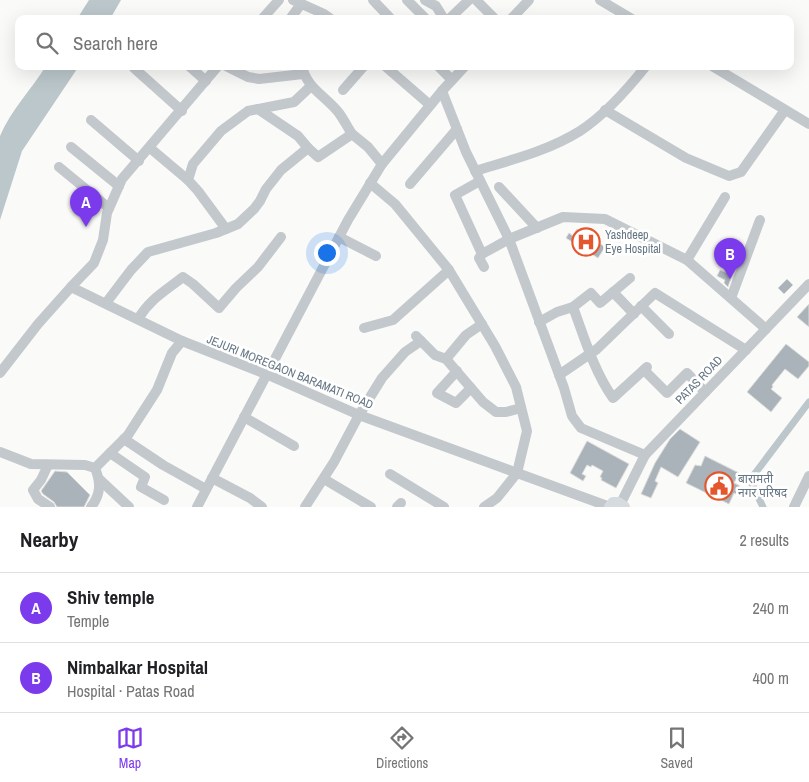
<!DOCTYPE html>
<html lang="en">
<head>
<meta charset="utf-8">
<style>
	:root { --surface:#fff; --page:#f2f2f2; --text:#202124; --muted:#757577; --line:#e0e0e0; --accent:#7c3aed }
	body { margin:0; font-family:"Archivo Narrow","Noto Sans Devanagari",sans-serif; background:var(--page); color:var(--text) }
	.you { position:absolute; left:326px; top:252px; width:18px; height:18px; margin:-12px; border:4px solid #fff; border-radius:50%; background:#1a73e8; box-shadow:0 0 0 8px #1a73e833 }
	.badge { display:grid; place-items:center; width:32px; height:32px; border-radius:50%; background:var(--accent); color:#fff; font-size:16px; font-weight:700 }
	.pin { position:absolute; translate:-50% -41px; filter:drop-shadow(0 1px 2px #0008) }
	.pin::after { content:''; position:absolute; top:26px; width:18px; height:15px; background:inherit; clip-path:polygon(0 0,100% 0,50% 100%) }
	.list { margin:0; padding:0; list-style:none }
	h2 { display:flex; justify-content:space-between; align-items:center; height:65px; margin:0; padding:0 20px; font-size:21px }
	h2 small { font-size:16px; font-weight:400; color:var(--muted) }
	.list li { display:grid; grid-template-columns:32px 1fr auto; gap:15px; align-items:center; box-sizing:border-box; height:70px; padding:0 20px; border-top:1px solid var(--line) }
	.list b { display:block; font-size:19px; white-space:nowrap }
	.list p { margin:0; font-size:16px; white-space:nowrap; color:var(--muted) }
	.list em { font-size:16px; font-style:normal; color:var(--muted) }
	.icon { flex:none; width:28px; height:28px; fill:none; stroke:currentColor; stroke-width:2; stroke-linecap:round; stroke-linejoin:round }
	.map { position:relative; flex:none; width:809px; height:507px; overflow:hidden }
	.search { position:absolute; background:var(--surface); box-shadow:0 5px 20px #0002; left:15px; right:15px; top:15px; height:55px; display:flex; align-items:center; gap:12px; box-sizing:border-box; padding:0 18px; border-radius:10px; color:var(--muted); font-size:19px }
	.sheet { height:205px; background:var(--surface) }
	nav { display:flex; justify-content:space-around; align-items:center; box-sizing:border-box; height:70px; border-top:1px solid var(--line); background:var(--surface); font-size:14px; color:var(--muted) }
	nav a { display:grid; justify-items:center; gap:2px }
	nav .on { color:var(--accent) }
	.map>svg:first-child { display:block }
	.water { fill:#bbc7cb }
	.lines { fill:none; stroke-linecap:round; stroke-linejoin:round }
	.canal { stroke:#bbc7cb; stroke-width:7 }
	.building { fill:#aab3b9; stroke:#dcdcda }
	.minor { stroke:#c3c8cc; stroke-width:10 }
	.major { stroke:#d6dbdf; stroke-width:12 }
	.labels { text-anchor:middle; stroke-width:5; stroke-linejoin:round; paint-order:stroke }
	.poi-label { font-size:12px; fill:#657683; stroke:#fff; text-anchor:start }
	.street-label { font-size:12px; fill:#657683; stroke:#fff }
</style>
</head>
<body>
<div class="map">
<svg width="809" height="507" viewBox="0 0 809 507">
	<rect width="100%" height="100%" fill="#fafaf8"/>
	<g class="water">
		<polygon points="89,0 121,0 110,19 77,19"/>
		<path d="M46 66H79L22 151 0 220V136C11 110 31 90 46 66Z"/>
	</g>
	<g class="lines">
		<polyline class="canal" points="763,507 750,480 809,402"/>
	</g>
	<g class="building">
		<polygon points="577,229 605,247 598,258 566,238 569,233 573,236"/>
		<polygon points="720,270 732,275 728,287 724,283 725,280 717,276"/>
		<polygon points="787,279 793,285 784,294 778,288"/>
		<polygon points="809,304 809,327 797,317"/>
		<polygon points="786,344 809,362 809,366 798,379 785,369 772,385 773,387 771,389 782,398 771,412 747,392"/>
		<polygon points="680,429 700,442 678,477 661,467 655,481 658,483 651,498 641,494 655,463 670,439"/>
		<polygon points="587,441 629,464 616,488 601,480 602,478 600,477 603,471 592,465 591,467 587,465 582,474 586,476 583,481 570,473"/>
		<polygon points="705,456 739,473 734,483 740,486 736,494 734,493 729,504 686,483 695,465 701,466"/>
		<polygon points="55,471 67,472 90,495 84,507 57,507 54,502 43,494 41,491"/>
	</g>
	<g class="lines">
		<g class="minor">
			<polyline points="293,0 324,14 331,19"/>
			<polyline points="373,0 391,19"/>
			<polyline points="407,0 426,19"/>
			<polyline points="425,0 436,6 444,19"/>
			<polyline points="476,0 495,19"/>
			<polyline points="600,0 632,19"/>
			<polyline points="262,19 279,0"/>
			<polyline points="290,19 301,4"/>
			<polyline points="449,19 469,0"/>
			<polyline points="511,19 529,0"/>
			<polyline points="189,66 206,81"/>
			<polyline points="226,66 248,77 259,79 303,74"/>
			<path d="M302 66C306 88 327 97 339 113 344 120 348 128 352 134"/>
			<polyline points="385,66 430,105"/>
			<polyline points="438,66 452,80"/>
			<polyline points="712,66 809,124"/>
			<polyline points="134,68 182,111"/>
			<polyline points="343,90 364,66"/>
			<polyline points="442,91 466,152 509,239 564,388 572,416 581,428 645,455"/>
			<polyline points="258,109 298,136 308,148"/>
			<polyline points="605,110 686,158 729,176 741,172 785,110"/>
			<polyline points="91,120 139,161"/>
			<polyline points="71,147 119,186"/>
			<polyline points="150,148 188,180"/>
			<polyline points="59,167 109,208"/>
			<path d="M475 171C511 160 548 151 580 131 606 114 627 90 646 66"/>
			<polyline points="480,181 455,195 482,254"/>
			<polyline points="370,183 395,204 449,270 495,346 516,387 527,431 517,473 497,498 484,507"/>
			<polyline points="410,184 457,129"/>
			<polyline points="499,187 537,228"/>
			<polyline points="226,229 198,191 188,180 193,164 221,131 248,111 294,102 311,86"/>
			<polyline points="339,237 376,256"/>
			<polyline points="687,260 725,197"/>
			<polyline points="484,267 479,258 482,254 509,239 563,217 605,219 687,260 766,329"/>
			<polyline points="71,287 94,263 103,240 107,213 122,179 218,66"/>
			<polyline points="613,292 634,314"/>
			<polyline points="731,298 760,220"/>
			<polyline points="106,303 131,270 148,252 216,233 238,224 254,209 260,201 266,189 281,170 308,148 318,157 352,134 368,147 382,164"/>
			<polyline points="641,306 669,334"/>
			<path d="M573 307C584 337 594 371 613 398L647 367"/>
			<path d="M138 319C150 299 165 291 183 277L193 284 219 308 236 288 258 267 281 237"/>
			<polyline points="539,322 557,312 573,307 591,293 600,303 630,278"/>
			<polyline points="364,328 393,320 449,270"/>
			<polyline points="416,336 435,355 446,359 483,402 496,412 506,412 521,408"/>
			<polyline points="446,359 466,335 482,324"/>
			<polyline points="644,370 667,393 687,373 705,392"/>
			<polyline points="457,371 437,393 456,403 471,388"/>
			<polyline points="0,373 38,324 71,287 182,341 266,374 359,415 610,507"/>
			<polyline points="559,375 597,349 655,293 746,350"/>
			<polyline points="244,417 294,446"/>
			<polyline points="124,439 163,465 206,489"/>
			<path d="M0 452 31 464 85 465 95 468C101 483 101 494 91 507"/>
			<polyline points="110,453 145,477 141,487 164,500"/>
			<polyline points="48,465 41,480 33,490 38,499 50,507"/>
			<polyline points="95,468 128,435 157,390 172,353 182,341"/>
			<polyline points="390,474 444,507"/>
			<polyline points="212,478 250,498 262,507"/>
			<polyline points="99,479 129,507"/>
			<polyline points="324,479 371,507"/>
			<polyline points="621,503 645,455 809,284"/>
			<polyline points="197,507 348,220 382,164 442,91 465,66"/>
			<polyline points="305,507 334,462 359,415 382,378 405,352 421,341"/>
			<polyline points="397,507 401,503"/>
			<polyline points="794,507 809,476"/>
		</g>
		<polyline class="major" points="610,507 613,503 618,503 624,507"/>
	</g>
	<defs>
		<g id="hospital-ring" transform="scale(1.4375)"><circle r="9.5" fill="#fff" stroke="#e4572e" stroke-width="1.5"/><path d="M-5-5h3v3.5h4V-5h3V5h-3V1.5h-4V5h-3Z" fill="#e4572e"/></g>
		<g id="civic-ring" transform="scale(1.4375)"><circle r="9.5" fill="#fff" stroke="#e4572e" stroke-width="1.5"/><path d="M-.6-6.5H3V-4.5H.6V-3L4-1V1h2V6H-6V1h2V-1L-.6-3ZM-1.2 2.5V6h2.4V2.5Z" fill="#e4572e"/></g>
	</defs>
	<g fill-rule="evenodd">
		<use href="#hospital-ring" x="586" y="242"/>
		<use href="#civic-ring" x="719" y="486"/>
	</g>
	<g class="labels">
		<g class="poi-label">
			<text x="605" y="239">Yashdeep<tspan x="605" dy="14">Eye Hospital</tspan></text>
			<text x="738" y="483">बारामती<tspan x="738" dy="14">नगर परिषद</tspan></text>
		</g>
		<g class="street-label">
			<text transform="translate(290 372) rotate(22)" y="4">JEJURI MOREGAON BARAMATI ROAD</text>
			<text transform="translate(699 380) rotate(-46)" y="4">PATAS ROAD</text>
		</g>
	</g>
</svg>
<div class="you"></div>
<div class="pin badge" style="left:86px;top:227px">A</div>
<div class="pin badge" style="left:730px;top:279px">B</div>
<div class="search"><svg class="icon" aria-label="search" viewBox="0 0 24 24"><circle cx="10" cy="10" r="6"/><path d="M15 15l6 6"/></svg>Search here</div>
</div>
<section class="sheet">
<h2>Nearby<small>2 results</small></h2>
<ul class="list">
<li><span class="badge">A</span><div><b>Shiv temple</b><p>Temple</p></div><em>240 m</em></li>
<li><span class="badge">B</span><div><b>Nimbalkar Hospital</b><p>Hospital · Patas Road</p></div><em>400 m</em></li>
</ul>
</section>
<nav>
<a class="on"><svg class="icon" aria-label="map" viewBox="0 0 24 24"><path d="M3 6l6-2 6 2 6-2v14l-6 2-6-2-6 2zM9 4v14M15 6v14"/></svg>Map</a>
<a><svg class="icon" aria-label="directions" viewBox="0 0 24 24"><path d="M12 3l9 9-9 9-9-9zM9 14v-3h6M13 9l2 2-2 2"/></svg>Directions</a>
<a><svg class="icon" aria-label="saved" viewBox="0 0 24 24"><path d="M7 4h10v16l-5-4-5 4z"/></svg>Saved</a>
</nav>
</body>
</html>
